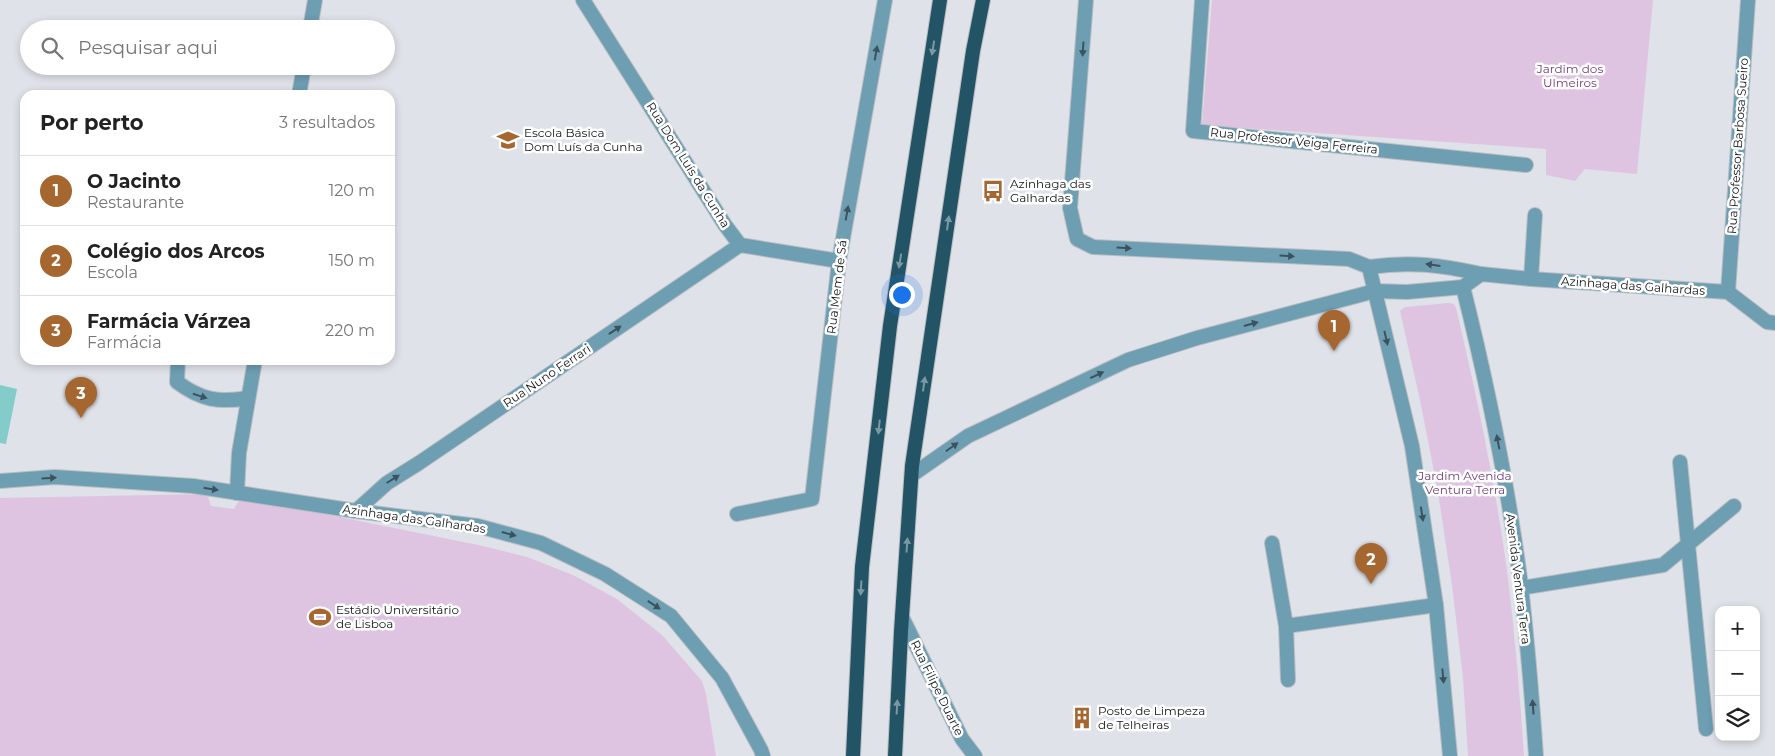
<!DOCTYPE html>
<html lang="pt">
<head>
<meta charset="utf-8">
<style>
	:root { --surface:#fff; --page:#f2f2f2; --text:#222; --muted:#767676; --line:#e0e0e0; --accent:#a6662f }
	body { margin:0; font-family:Montserrat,sans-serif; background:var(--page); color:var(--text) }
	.controls { position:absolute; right:15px; bottom:15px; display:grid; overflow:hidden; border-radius:10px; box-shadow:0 2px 8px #0003 }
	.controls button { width:45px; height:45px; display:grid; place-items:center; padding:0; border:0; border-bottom:1px solid var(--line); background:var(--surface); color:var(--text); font:25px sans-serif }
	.you { position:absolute; left:901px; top:294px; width:18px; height:18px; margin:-12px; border:4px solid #fff; border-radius:50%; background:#1a73e8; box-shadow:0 0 0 8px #1a73e833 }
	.badge { display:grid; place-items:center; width:32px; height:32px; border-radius:50%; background:var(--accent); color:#fff; font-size:16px; font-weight:700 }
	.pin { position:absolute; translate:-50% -41px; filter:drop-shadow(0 1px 2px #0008) }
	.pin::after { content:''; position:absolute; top:26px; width:18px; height:15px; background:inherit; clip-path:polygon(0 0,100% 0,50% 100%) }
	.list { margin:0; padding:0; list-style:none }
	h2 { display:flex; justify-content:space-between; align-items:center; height:65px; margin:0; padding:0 20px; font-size:21px }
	h2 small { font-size:16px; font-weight:400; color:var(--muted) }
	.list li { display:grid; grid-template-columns:32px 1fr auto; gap:15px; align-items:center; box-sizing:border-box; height:70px; padding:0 20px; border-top:1px solid var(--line) }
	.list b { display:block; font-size:19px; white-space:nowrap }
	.list p { margin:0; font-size:16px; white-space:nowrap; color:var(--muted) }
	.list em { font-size:16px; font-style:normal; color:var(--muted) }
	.icon { flex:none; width:28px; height:28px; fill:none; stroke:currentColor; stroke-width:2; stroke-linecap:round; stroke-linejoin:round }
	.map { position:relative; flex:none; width:1775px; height:756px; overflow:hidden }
	.search { position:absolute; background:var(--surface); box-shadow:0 2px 8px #0003; left:20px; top:20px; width:375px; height:55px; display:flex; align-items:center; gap:12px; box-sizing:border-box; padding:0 18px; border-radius:28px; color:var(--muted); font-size:19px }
	.panel { position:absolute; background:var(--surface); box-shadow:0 2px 8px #0003; left:20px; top:90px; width:375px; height:275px; border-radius:15px }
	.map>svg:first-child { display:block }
	.green { fill:#dec4e1 }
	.water { fill:#83ccc9 }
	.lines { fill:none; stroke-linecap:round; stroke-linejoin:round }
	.pedestrian-casing { stroke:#babdc2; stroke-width:16 }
	.minor-casing { stroke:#babdc2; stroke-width:16 }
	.trunk-casing { stroke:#babdc2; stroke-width:16 }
	.pedestrian { stroke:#6e9eb2; stroke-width:14 }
	.minor { stroke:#6e9eb2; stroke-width:14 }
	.trunk { stroke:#235466; stroke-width:14 }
	.oneway { fill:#7b98a3 }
	.oneway2 { fill:#3c535d }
	.labels { text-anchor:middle; stroke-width:5; stroke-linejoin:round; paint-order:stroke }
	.park-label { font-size:12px; fill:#72427a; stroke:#fff }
	.poi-label { font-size:12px; fill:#131517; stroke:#fff; text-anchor:start }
	.street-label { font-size:12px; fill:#131517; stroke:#fff }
</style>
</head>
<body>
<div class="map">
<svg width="1775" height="756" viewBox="0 0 1775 756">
	<rect width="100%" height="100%" fill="#dfe2e8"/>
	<g class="green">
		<polygon points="1212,0 1653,0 1637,174 1585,169 1575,181 1546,175 1546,149 1202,125"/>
		<path d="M1449 303 1454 304 1456 308C1477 397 1496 487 1508 578 1515 637 1520 696 1524 756H1468L1463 678 1452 585 1438 492 1420 400 1400 311 1405 307Z"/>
		<polygon points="207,494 211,506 234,509 241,497 483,546 527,557 573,575 617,599 662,635 702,681 706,694 716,756 0,756 0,498"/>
	</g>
	<polygon class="water" points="0,385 17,389 6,444 0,443"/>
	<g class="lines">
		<g class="pedestrian-casing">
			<polyline id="pedestrian" points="1202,0 1193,131 1526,165"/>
		</g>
		<g class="minor-casing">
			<g id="minor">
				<polyline points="583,0 725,225 740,245 839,261"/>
				<polyline points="1086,0 1070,208 1077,239 1093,247 1349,259 1369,267 1412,446 1436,605 1450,756"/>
				<polyline points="310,29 315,0"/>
				<polyline points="299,95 304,66"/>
				<path d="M1369 267C1411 261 1441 265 1481 274"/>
				<polyline points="1531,279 1535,215"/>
				<path d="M1463 287C1487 383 1507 480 1520 578 1527 637 1532 697 1536 756"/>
				<polyline points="1728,292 1748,0"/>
				<path d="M178 360 177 382C201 400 219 403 248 398"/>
				<polyline points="1680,462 1706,729"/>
				<polyline points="912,475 968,436 1128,360 1197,338 1375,291 1407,292 1463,287 1481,274 1531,279 1728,292 1767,322 1775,323"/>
				<polyline points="0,481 55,477 193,486 356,511 478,526 541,543 605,574 671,616 722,678 761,750 763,756"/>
				<polyline points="237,493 239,453 255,360"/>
				<polyline points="356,511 387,483 419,463 740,245"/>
				<polyline points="737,514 812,499 839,261 885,0"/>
				<polyline points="1272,543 1286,626 1288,680"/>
				<polyline points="1521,588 1663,565 1734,506"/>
				<polyline points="902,617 962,739 975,756"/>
				<polyline points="1286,626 1436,605"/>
			</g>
		</g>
		<g class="trunk-casing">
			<g id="trunk">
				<polyline points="853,756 862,567 890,326 940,0"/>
				<polyline points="895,756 901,632 912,466 973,51 983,0"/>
			</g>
		</g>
		<use href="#pedestrian" class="pedestrian"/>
		<use href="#minor" class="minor"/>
		<use href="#trunk" class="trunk"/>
	</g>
	<defs><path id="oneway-solid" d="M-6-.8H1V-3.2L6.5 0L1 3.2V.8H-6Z" transform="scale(1.25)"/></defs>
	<g class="oneway">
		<use href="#oneway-solid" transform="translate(933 48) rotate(99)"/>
		<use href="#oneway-solid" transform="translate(948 223) rotate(-82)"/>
		<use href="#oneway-solid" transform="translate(900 261) rotate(99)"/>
		<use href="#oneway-solid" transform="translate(924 384) rotate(-82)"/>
		<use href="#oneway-solid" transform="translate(879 427) rotate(96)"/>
		<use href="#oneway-solid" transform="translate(907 545) rotate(-86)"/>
		<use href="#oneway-solid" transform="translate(861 588) rotate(93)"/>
		<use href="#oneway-solid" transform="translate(897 707) rotate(-87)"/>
	</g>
	<g class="oneway2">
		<use href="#oneway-solid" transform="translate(1083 49) rotate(94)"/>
		<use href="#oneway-solid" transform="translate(876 53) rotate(-80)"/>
		<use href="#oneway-solid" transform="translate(847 213) rotate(-80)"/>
		<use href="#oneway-solid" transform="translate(1124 248) rotate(3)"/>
		<use href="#oneway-solid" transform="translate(1287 256) rotate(3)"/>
		<use href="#oneway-solid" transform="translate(1433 265) rotate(-172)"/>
		<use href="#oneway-solid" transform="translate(1251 324) rotate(-15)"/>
		<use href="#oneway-solid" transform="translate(615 330) rotate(-34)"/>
		<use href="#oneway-solid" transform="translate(1386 338) rotate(77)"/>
		<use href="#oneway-solid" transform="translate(1097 375) rotate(-25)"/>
		<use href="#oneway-solid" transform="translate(200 396) rotate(18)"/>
		<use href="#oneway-solid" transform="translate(1498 442) rotate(-101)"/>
		<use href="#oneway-solid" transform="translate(952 447) rotate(-35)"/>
		<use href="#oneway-solid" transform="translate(49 478) rotate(-3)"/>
		<use href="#oneway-solid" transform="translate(393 479) rotate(-32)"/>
		<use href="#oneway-solid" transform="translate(211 489) rotate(9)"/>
		<use href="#oneway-solid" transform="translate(1422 514) rotate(81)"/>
		<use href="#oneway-solid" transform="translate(509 534) rotate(15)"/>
		<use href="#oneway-solid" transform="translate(654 605) rotate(33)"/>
		<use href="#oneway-solid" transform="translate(1443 676) rotate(85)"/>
		<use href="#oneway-solid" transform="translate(1533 707) rotate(-94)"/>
	</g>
	<defs>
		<g id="school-bare" transform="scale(1.725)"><path d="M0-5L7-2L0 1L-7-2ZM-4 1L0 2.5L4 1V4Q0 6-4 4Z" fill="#a6662f" stroke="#fff" stroke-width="2.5" paint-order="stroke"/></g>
		<g id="bus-bare" transform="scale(1.725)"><path d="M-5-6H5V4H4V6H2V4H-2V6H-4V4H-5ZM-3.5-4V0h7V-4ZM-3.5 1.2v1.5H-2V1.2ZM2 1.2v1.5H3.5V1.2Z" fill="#a6662f" stroke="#fff" stroke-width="2.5" paint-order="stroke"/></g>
		<g id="stadium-bare" transform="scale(1.725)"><path d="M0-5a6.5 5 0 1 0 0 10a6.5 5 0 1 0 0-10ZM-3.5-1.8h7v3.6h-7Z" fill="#a6662f" stroke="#fff" stroke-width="2.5" paint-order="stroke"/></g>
		<g id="building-bare" transform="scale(1.725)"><path d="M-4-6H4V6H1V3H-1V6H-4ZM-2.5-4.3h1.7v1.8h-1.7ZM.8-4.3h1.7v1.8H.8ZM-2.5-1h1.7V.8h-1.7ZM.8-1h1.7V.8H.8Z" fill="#a6662f" stroke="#fff" stroke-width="2.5" paint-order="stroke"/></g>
	</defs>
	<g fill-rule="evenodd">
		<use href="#school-bare" x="508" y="140"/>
		<use href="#bus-bare" x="993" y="191"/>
		<use href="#stadium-bare" x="320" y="617"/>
		<use href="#building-bare" x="1082" y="718"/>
	</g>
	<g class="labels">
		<g class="park-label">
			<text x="1570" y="73">Jardim dos<tspan x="1570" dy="14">Ulmeiros</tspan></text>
			<text x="1465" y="480">Jardim Avenida<tspan x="1465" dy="14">Ventura Terra</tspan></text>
		</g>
		<g class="poi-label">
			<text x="524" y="137">Escola Básica<tspan x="524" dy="14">Dom Luís da Cunha</tspan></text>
			<text x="1010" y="188">Azinhaga das<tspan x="1010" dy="14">Galhardas</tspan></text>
			<text x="336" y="614">Estádio Universitário<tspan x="336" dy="14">de Lisboa</tspan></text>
			<text x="1098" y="715">Posto de Limpeza<tspan x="1098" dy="14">de Telheiras</tspan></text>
		</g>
		<g class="street-label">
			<text transform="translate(1294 141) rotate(6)" y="4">Rua Professor Veiga Ferreira</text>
			<text transform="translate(1738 146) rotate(-86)" y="4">Rua Professor Barbosa Sueiro</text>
			<text transform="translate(688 165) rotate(58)" y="4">Rua Dom Luís da Cunha</text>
			<text transform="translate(1633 286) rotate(4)" y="4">Azinhaga das Galhardas</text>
			<text transform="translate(837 287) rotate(-83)" y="4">Rua Mem de Sá</text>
			<text transform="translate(547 376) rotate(-34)" y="4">Rua Nuno Ferrari</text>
			<text transform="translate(414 519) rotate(8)" y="4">Azinhaga das Galhardas</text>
			<text transform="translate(1518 579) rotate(83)" y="4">Avenida Ventura Terra</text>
			<text transform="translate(937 688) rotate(64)" y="4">Rua Filipe Duarte</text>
		</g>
	</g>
</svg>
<div class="controls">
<button>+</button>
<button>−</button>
<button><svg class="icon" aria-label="layers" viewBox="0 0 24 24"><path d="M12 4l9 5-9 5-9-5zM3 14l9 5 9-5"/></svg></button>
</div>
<div class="you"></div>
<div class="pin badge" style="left:1334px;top:351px">1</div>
<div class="pin badge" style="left:1371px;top:584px">2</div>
<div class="pin badge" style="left:81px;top:418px">3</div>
<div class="search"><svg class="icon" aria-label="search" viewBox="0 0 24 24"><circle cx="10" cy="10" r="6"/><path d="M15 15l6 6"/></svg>Pesquisar aqui</div>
<section class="panel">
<h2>Por perto<small>3 resultados</small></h2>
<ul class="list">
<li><span class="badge">1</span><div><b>O Jacinto</b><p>Restaurante</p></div><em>120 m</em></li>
<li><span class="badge">2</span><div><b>Colégio dos Arcos</b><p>Escola</p></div><em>150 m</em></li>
<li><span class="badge">3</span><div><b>Farmácia Várzea</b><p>Farmácia</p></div><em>220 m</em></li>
</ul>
</section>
</div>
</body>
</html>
